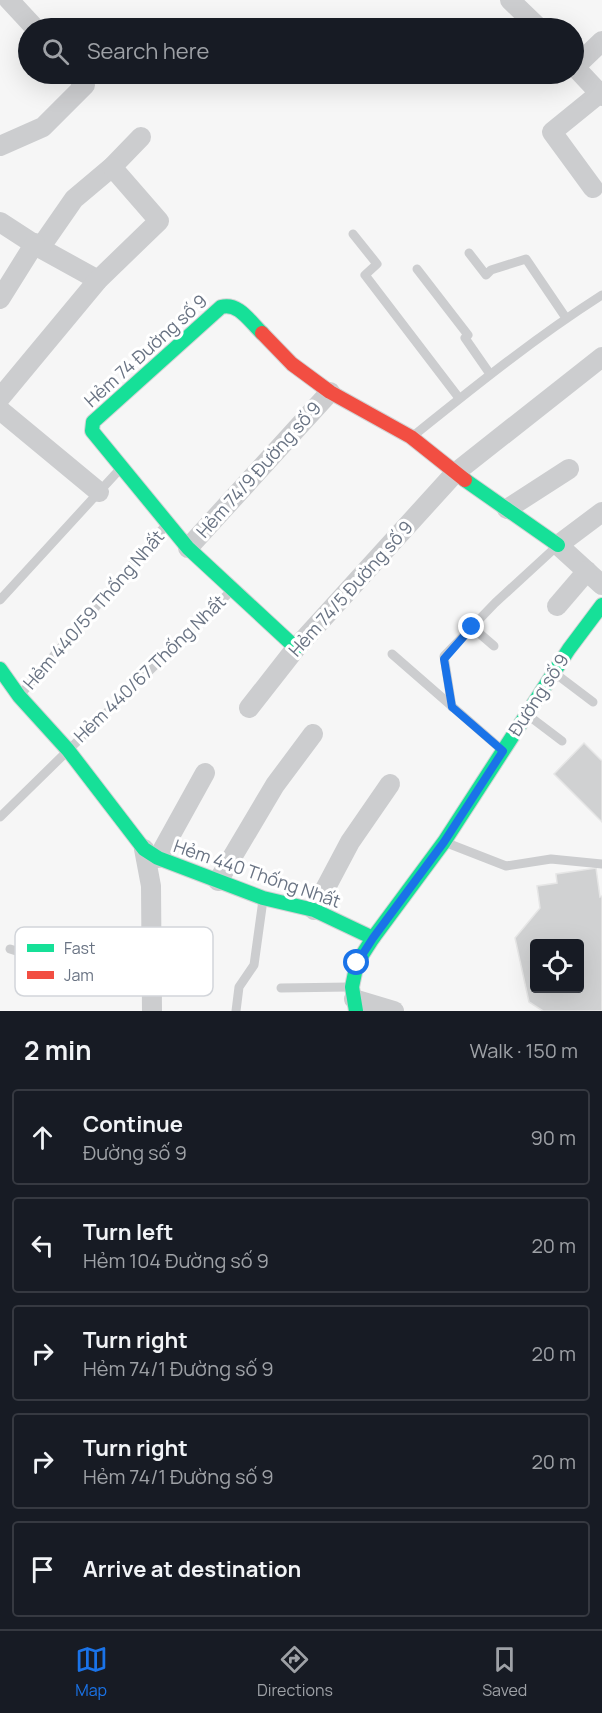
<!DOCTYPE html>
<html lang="en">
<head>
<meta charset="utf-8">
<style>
	:root { --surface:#171b24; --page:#242831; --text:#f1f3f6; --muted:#9ea1a6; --line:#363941; --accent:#1a73e8 }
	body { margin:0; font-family:Manrope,sans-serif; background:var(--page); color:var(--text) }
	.controls { position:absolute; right:18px; bottom:18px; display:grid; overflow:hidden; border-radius:6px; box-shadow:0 6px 24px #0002 }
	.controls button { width:54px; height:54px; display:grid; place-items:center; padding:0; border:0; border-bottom:2px solid var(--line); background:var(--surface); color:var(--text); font:30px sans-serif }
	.stop { position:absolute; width:18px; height:18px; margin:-14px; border:4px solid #1a73e8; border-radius:50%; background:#fff }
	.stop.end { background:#1a73e8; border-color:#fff; box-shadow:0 2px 6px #0008 }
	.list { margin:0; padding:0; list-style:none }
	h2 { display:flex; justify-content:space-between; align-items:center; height:78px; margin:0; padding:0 24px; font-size:26px }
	h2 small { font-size:20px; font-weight:400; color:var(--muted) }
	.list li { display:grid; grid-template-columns:39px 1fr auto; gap:18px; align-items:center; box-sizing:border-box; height:96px; margin:0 12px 12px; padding:0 12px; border:2px solid var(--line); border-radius:6px }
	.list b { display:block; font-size:22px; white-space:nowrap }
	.list p { margin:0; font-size:20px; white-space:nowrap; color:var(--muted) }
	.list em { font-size:20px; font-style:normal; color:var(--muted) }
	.icon { flex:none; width:33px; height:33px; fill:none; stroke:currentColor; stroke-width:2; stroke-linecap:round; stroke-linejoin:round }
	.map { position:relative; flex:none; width:602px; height:1011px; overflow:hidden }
	.search { position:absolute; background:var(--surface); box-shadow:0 6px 24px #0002; left:18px; right:18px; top:18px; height:66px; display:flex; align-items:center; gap:15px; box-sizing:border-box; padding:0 21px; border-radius:33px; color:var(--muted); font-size:22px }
	.sheet { height:618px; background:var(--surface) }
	nav { display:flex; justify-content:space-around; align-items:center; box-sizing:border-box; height:84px; border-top:2px solid var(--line); background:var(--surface); font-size:16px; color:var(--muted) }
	nav a { display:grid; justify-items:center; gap:3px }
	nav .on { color:var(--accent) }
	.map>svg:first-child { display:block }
	.building { fill:#d0d1d2; stroke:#e6e6e6; stroke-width:1.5; fill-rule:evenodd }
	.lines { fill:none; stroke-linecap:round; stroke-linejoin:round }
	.fast-casing { stroke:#d2d3d4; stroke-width:16 }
	.jam-casing { stroke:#d2d3d4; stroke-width:16 }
	.lane { stroke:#cccdcf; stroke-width:9 }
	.street { stroke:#cccdcf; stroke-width:20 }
	.fast { stroke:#16e098; stroke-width:14 }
	.jam { stroke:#f24e42; stroke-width:14 }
	.route { stroke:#1a73e8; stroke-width:8 }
	.labels { text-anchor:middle; stroke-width:6; stroke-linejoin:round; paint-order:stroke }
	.street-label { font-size:18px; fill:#697383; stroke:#fff }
	.key { fill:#fff; stroke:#d2d5da; stroke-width:1.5 }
	.key-label { font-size:16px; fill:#697383 }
</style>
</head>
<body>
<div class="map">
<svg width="602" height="1011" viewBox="0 0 602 1011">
	<rect width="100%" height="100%" fill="#f6f6f6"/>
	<g class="building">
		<polygon points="584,743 602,761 602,822 554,774"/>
		<path d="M596 868 600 897 602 896V1011H543L529 1002 515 938 540 908 537 886 557 883 556 874ZM534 944H580V988H534Z"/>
	</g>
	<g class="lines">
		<g class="fast-casing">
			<g id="fast">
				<path d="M262 333C250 322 239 302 221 307L93 422 92 431 188 548 296 648"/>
				<polyline points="465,480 558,545"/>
				<polyline points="0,669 19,696 68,750 144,849 158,858 263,898 314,910 373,938"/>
				<polyline points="356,1011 352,987 357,963 373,938 444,842 569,649 602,605"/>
			</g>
		</g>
		<g class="jam-casing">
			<polyline id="jam" points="262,333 292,364 330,392 411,437 465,480"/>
		</g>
		<g class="lane">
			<polyline points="353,234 377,264 365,275 459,398"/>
			<polyline points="469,253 486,275 491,270 526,259 566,318"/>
			<polyline points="417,269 468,335 465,338 490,374"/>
			<path d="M413 436C474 387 536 337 602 295"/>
			<polyline points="0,600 120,469"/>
			<polyline points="472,627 494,646"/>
			<polyline points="392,654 501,749"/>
			<polyline points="556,674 593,702"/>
			<polyline points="21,694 166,525"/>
			<polyline points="452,707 444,656 495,603 556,547"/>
			<polyline points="529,716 562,741"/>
			<polyline points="0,817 231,591"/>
			<polyline points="447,843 506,866 551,859 602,864"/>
			<polyline points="10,949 153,994"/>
			<polyline points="281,988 349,987"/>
			<polyline points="236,1011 239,987 254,965 263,900"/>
		</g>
		<g class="street">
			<polyline points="9,0 35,28"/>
			<polyline points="510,0 539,28"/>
			<polyline points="574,66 602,96"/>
			<polyline points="575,67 602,41"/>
			<polyline points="0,146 43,127 85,85 75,74"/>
			<polyline points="593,188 552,132 600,93"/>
			<polyline points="0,222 40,248 98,280"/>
			<polyline points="40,248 74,199 112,167 141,137"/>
			<polyline points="0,299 35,243"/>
			<polyline points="0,398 98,280 159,221 112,167"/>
			<polyline points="0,410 99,492"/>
			<polyline points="507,509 569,469"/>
			<polyline points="602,512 558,545 602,585"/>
			<polyline points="188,548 330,392"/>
			<polyline points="557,606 587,571"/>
			<polyline points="249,708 296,648 455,473 602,357"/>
			<polyline points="144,849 151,886 152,1011"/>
			<polyline points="158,858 205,773"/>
			<polyline points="218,881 275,785 313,734"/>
			<polyline points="314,910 350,842 390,784"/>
			<polyline points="354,999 394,1011"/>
		</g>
		<use href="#fast" class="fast"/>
		<use href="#jam" class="jam"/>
	</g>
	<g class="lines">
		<polyline class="route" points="357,963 373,938 444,842 503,751 452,707 444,659 472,627"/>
	</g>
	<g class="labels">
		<g class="street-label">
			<text transform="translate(146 351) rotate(-42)" y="6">Hẻm 74 Đường số 9</text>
			<text transform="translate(259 470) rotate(-48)" y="6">Hẻm 74/9 Đường số 9</text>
			<text transform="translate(351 589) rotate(-48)" y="6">Hẻm 74/5 Đường số 9</text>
			<text transform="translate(94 610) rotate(-49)" y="6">Hẻm 440/59 Thống Nhất</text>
			<text transform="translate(150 669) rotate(-44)" y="6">Hẻm 440/67 Thống Nhất</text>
			<text transform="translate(539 695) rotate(-57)" y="6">Đường số 9</text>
			<text transform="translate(257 874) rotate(19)" y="6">Hẻm 440 Thống Nhất</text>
		</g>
	</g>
	<rect x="15" y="927" width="198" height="69" rx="9" class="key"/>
	<rect x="27" y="944" width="27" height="8" fill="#16e098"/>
	<rect x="27" y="971" width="27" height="8" fill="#f24e42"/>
	<g class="key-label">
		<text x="64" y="954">Fast</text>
		<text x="64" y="981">Jam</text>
	</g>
</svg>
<div class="controls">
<button><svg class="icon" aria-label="locate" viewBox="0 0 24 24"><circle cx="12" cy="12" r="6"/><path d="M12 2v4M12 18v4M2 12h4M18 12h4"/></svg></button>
</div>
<div class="stop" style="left:357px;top:963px"></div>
<div class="stop end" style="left:472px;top:627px"></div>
<div class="search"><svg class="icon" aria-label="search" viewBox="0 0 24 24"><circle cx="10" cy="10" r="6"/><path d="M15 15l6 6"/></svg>Search here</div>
</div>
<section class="sheet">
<h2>2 min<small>Walk · 150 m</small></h2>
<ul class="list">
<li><svg class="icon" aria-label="ahead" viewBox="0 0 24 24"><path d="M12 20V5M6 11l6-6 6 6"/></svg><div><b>Continue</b><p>Đường số 9</p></div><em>90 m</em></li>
<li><svg class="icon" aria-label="left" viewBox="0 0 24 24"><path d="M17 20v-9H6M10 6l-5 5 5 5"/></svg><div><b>Turn left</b><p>Hẻm 104 Đường số 9</p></div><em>20 m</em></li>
<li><svg class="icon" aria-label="right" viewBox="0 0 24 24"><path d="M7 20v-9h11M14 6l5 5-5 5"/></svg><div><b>Turn right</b><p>Hẻm 74/1 Đường số 9</p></div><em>20 m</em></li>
<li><svg class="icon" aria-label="right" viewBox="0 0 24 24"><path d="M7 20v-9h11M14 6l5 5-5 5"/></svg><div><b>Turn right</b><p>Hẻm 74/1 Đường số 9</p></div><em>20 m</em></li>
<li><svg class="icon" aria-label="arrive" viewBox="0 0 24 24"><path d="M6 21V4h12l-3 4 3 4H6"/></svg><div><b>Arrive at destination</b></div></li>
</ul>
</section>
<nav>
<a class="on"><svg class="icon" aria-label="map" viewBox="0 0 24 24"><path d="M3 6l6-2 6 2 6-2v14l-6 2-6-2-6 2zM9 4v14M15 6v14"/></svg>Map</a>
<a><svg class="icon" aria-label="directions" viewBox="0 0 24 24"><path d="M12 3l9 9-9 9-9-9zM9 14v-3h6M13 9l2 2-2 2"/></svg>Directions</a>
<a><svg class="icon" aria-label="saved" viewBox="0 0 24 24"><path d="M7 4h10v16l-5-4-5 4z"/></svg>Saved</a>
</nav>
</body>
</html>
